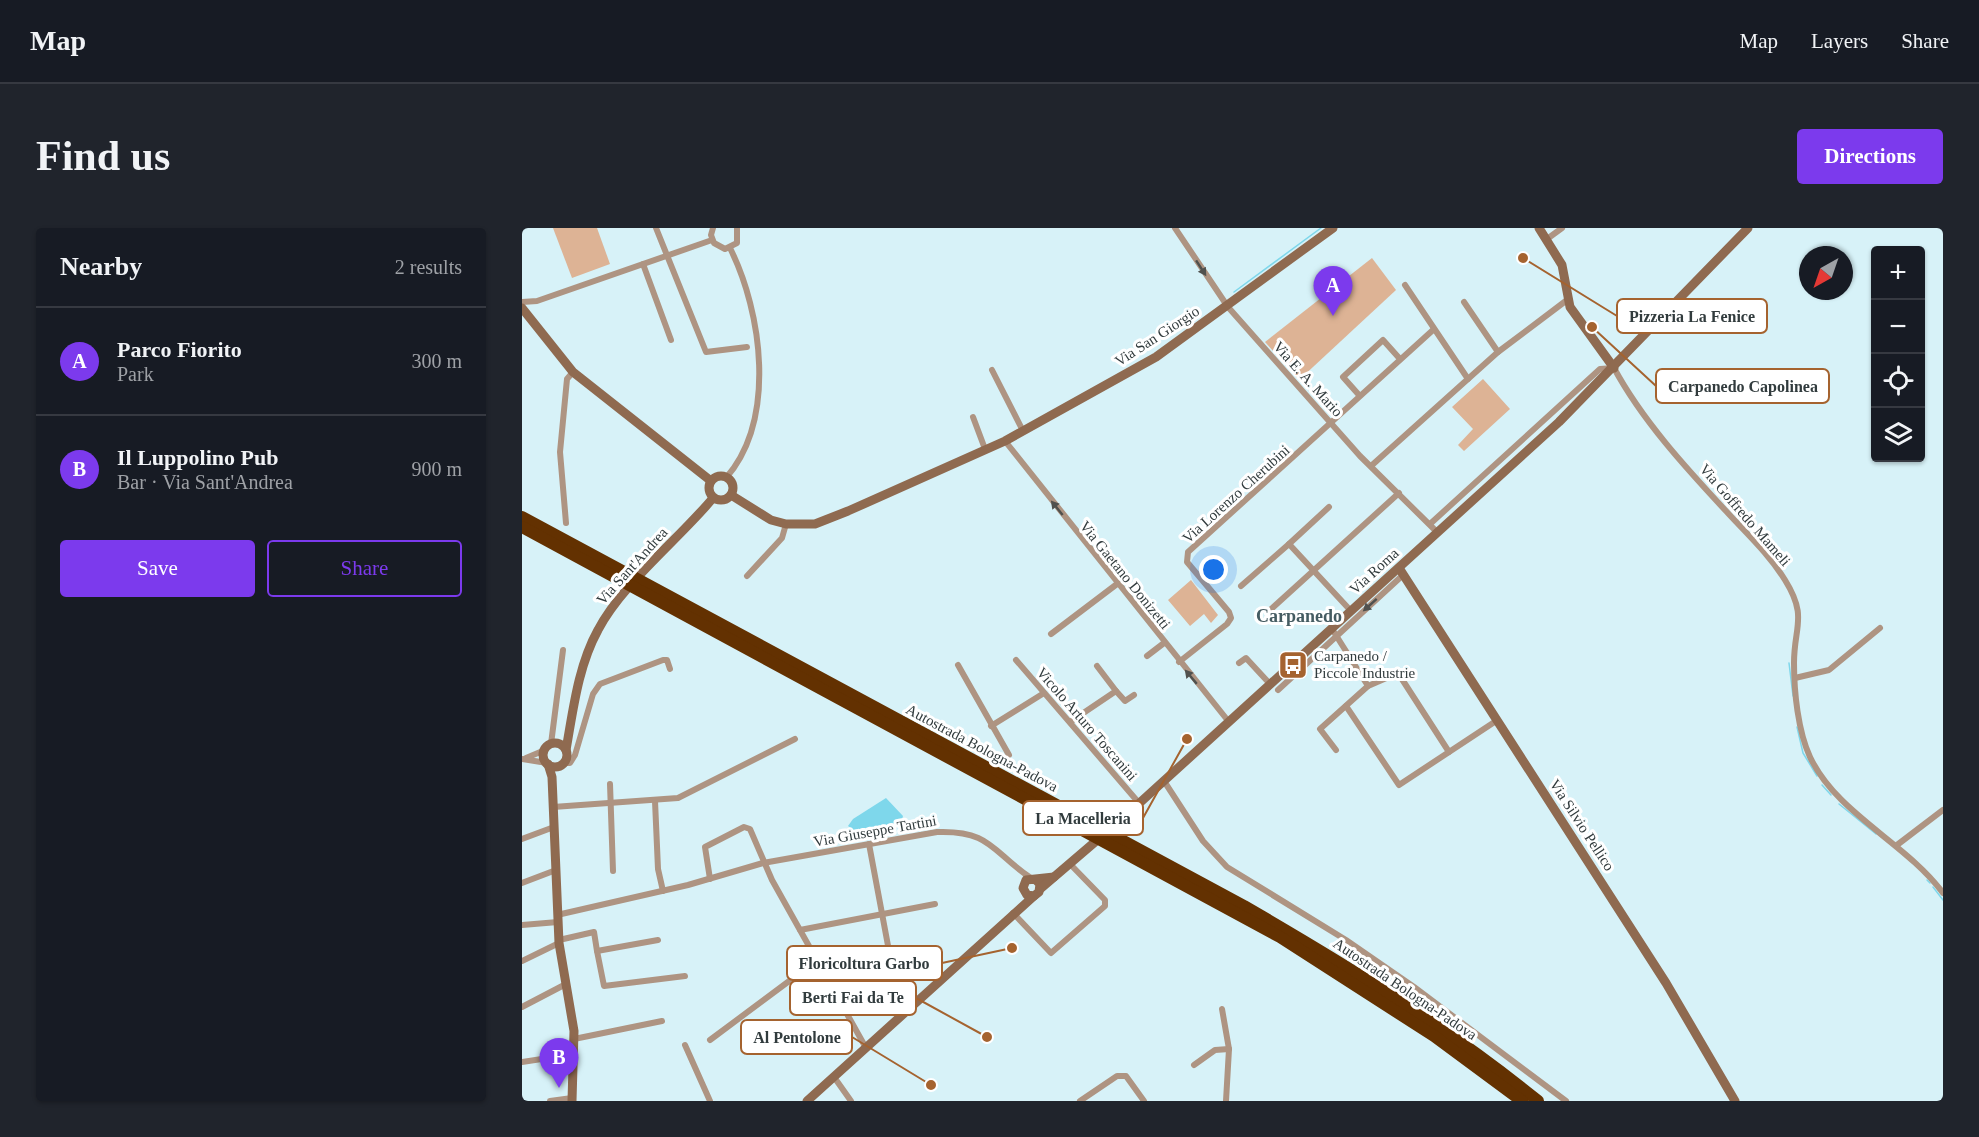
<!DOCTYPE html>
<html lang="en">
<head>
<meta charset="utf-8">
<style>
	:root { --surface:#171b24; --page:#20242c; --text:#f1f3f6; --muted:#9ea1a6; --line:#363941; --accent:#7c3aed }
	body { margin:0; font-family:"Times New Roman",serif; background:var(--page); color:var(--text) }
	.controls { position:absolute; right:18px; top:18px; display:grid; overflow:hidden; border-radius:6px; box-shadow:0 2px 4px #0004 }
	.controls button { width:54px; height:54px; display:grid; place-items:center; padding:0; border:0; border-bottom:2px solid var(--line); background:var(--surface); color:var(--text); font:30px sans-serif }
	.compass { position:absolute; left:1277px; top:18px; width:54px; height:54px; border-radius:50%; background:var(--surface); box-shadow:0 2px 4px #0004; rotate:220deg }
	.you { position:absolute; left:692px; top:342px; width:21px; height:21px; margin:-15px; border:4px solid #fff; border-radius:50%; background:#1a73e8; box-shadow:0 0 0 9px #1a73e833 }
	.badge { display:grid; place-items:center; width:39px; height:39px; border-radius:50%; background:var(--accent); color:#fff; font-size:20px; font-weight:700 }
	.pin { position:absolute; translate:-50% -50px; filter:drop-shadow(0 2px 3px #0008) }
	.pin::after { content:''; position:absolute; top:32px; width:21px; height:18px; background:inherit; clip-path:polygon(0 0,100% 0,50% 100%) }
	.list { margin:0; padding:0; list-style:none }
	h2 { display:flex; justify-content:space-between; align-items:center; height:78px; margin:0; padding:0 24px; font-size:26px }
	h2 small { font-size:20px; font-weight:400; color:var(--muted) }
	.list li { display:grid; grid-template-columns:39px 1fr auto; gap:18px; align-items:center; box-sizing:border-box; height:108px; padding:0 24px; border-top:2px solid var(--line) }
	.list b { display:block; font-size:22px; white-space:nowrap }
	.list p { margin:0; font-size:20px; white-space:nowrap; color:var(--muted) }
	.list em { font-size:20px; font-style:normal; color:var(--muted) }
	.actions { display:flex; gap:12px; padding:18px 24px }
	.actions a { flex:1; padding:14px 0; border:2px solid var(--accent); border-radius:6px; text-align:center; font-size:21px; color:var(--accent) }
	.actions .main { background:var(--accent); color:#fff }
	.icon { flex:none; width:33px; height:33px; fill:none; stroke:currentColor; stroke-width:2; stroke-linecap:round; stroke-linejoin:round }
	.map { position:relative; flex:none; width:1421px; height:873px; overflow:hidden; border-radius:6px }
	header { display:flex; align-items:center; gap:36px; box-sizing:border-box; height:84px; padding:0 30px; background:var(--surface); border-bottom:2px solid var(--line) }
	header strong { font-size:28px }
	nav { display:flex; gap:33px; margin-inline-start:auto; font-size:21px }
	.intro { display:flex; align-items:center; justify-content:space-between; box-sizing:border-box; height:144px; padding:0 36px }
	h1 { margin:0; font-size:42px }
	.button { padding:15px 27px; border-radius:6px; background:var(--accent); color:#fff; font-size:21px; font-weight:700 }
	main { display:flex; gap:36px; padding:0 36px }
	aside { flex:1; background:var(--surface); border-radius:6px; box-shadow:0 2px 4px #0004 }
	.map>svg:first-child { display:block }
	.green { fill:#ddb395 }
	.water { fill:#7ed7eb }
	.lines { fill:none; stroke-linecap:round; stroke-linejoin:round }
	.stream { stroke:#7ed7eb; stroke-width:1.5 }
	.street { stroke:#ae9482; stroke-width:6 }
	.secondary { stroke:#8f6a50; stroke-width:9 }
	.highway { stroke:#633101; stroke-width:12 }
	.oneway { fill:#50514e }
	.labels { text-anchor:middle; stroke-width:6; stroke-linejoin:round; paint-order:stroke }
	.street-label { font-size:15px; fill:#313b3d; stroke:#fff }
	.poi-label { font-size:15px; fill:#313b3d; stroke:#fff; text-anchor:start }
	.quarter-label { font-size:18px; font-weight:bold; fill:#455c62; stroke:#fff }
	.leader { fill:none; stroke:#a5632f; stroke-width:2 }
	.callout-dot { fill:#a5632f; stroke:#fff; stroke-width:2 }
	.callout { fill:#fff; stroke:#a5632f; stroke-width:2 }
	.callout-label { font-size:16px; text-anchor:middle; font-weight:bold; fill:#313b3d }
</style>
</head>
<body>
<header>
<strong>Map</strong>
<nav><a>Map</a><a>Layers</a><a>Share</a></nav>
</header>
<div class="intro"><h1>Find us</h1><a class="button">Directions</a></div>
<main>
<aside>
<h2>Nearby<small>2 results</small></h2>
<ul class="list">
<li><span class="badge">A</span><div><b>Parco Fiorito</b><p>Park</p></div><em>300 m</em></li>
<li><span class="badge">B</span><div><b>Il Luppolino Pub</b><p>Bar · Via Sant'Andrea</p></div><em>900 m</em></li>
</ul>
<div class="actions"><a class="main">Save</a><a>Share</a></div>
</aside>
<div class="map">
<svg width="1421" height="873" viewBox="0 0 1421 873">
	<rect width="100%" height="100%" fill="#d7f2f8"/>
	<g class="green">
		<polygon points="31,0 75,0 88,36 50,50"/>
		<polygon points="850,30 874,62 777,152 743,114"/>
		<polygon points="961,151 988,181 942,223 936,217 951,201 930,179"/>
		<polygon points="669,352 696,387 689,395 682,386 668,398 646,372"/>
	</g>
	<polygon class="water" points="364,570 381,588 379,595 334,604 326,598 331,591"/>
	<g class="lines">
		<g class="stream">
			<polyline points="712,64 799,0"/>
			<polyline points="1267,435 1271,468"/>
			<polyline points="1275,499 1281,525 1295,548"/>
			<polyline points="1300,557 1309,567"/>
			<polyline points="1317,576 1354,606"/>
			<polyline points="1405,652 1408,655"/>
			<polyline points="1411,659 1421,672"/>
		</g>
		<g class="street">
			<polyline points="134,0 184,124 225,119"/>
			<polyline points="191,0 189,7 192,15 203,21 215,15 215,0"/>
			<polyline points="653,0 706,79 838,228 916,305"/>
			<polyline points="1025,11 1040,0"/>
			<polyline points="121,36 149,112"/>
			<polyline points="883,57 946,151"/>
			<polyline points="0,74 15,73 190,12"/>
			<polyline points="942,74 976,124"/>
			<polyline points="470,142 501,203"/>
			<polyline points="837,167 821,149 861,112 878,131"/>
			<polyline points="451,189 463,221"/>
			<polyline points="483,213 707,494"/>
			<polyline points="849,238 976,124 1045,72"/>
			<path d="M204 250C255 191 240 84 208 20"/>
			<polyline points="44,295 38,224 45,151 51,144"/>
			<path d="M908 296 1078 141 1092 140C1120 192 1164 240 1204 283 1224 305 1247 326 1263 352 1286 389 1272 398 1272 435 1272 464 1276 503 1288 529 1315 586 1383 614 1421 665"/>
			<polyline points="767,316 807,279"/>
			<polyline points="225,348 260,310 264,296"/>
			<polyline points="719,358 767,316 829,383"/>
			<polyline points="747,383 877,265"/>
			<polyline points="810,401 846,458 876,445 927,524"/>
			<polyline points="529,406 595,356"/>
			<polyline points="625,428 642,415"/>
			<polyline points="494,432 617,575"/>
			<polyline points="657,434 705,396 709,390 707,384 665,334 666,324 911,102"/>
			<polyline points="717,435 724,430 748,456"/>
			<polyline points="436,437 487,527"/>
			<polyline points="1273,450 1307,442 1358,400"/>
			<polyline points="756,462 881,347"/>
			<polyline points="594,463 603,473 612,467"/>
			<polyline points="824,478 877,557 974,493"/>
			<polyline points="548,494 594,463 575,438"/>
			<polyline points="469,498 522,465"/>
			<polyline points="29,516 41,422"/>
			<polyline points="814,522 798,501 846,458"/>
			<polyline points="4,530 23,522"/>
			<polyline points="0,531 25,535"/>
			<polyline points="42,535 48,535 53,527 71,466 78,456 141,432 145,432 148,441"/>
			<polyline points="642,553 681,613 705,639 824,712 892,759 1044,873"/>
			<polyline points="88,556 91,643"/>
			<polyline points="133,573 136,641 141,663"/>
			<polyline points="31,579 156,570 273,511"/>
			<polyline points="0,611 32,599"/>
			<polyline points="347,616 370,739"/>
			<polyline points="1375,617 1421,582"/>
			<polyline points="188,651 183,619 222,599 228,601 250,652 344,820"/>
			<polyline points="0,655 34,642"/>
			<polyline points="491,685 529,725 583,678 583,672 548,636"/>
			<path d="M35 687 166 657 241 635 415 604C469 602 470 624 509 650"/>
			<polyline points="0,697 36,694"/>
			<polyline points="278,702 413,676"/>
			<polyline points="37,712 72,704 75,723"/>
			<polyline points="136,712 75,723 82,758 163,748"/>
			<polyline points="0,733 37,715"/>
			<polyline points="0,779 44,756"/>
			<polyline points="700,781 707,821 704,873"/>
			<polyline points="52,811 140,793"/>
			<polyline points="188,812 294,733"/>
			<polyline points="163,817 188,873"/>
			<polyline points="0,834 52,826"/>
			<polyline points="672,837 693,822 707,821"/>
			<polyline points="312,849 329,873"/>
			<polyline points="28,873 50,870"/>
			<polyline points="558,873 595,848 604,848 622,873"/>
		</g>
		<g class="secondary">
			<polyline points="1017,0 1040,37 1048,79 1092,140"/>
			<polyline points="0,80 51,144 189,253"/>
			<circle cx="199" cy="260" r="12"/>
			<polyline points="209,267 249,292 264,296 293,296 326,283 483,213 634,129 811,0"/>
			<polyline points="877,340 1144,755 1213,873"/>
			<circle cx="33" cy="527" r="12"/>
			<path d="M44 522C51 483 56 438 76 402 100 356 157 311 191 270"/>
			<polyline points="26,536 30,549 37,715 52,803 50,873"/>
			<polyline points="514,652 518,656 517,664 512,668 505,667 501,660 504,652 532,649"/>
			<polyline points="518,661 601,590 1037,194 1226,0"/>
			<polyline points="285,873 512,668"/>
		</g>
		<g class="highway">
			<path d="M0 289 722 678C824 737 925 799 1016 873"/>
			<polyline points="0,299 758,709 912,808 1000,873"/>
		</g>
	</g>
	<defs><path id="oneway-solid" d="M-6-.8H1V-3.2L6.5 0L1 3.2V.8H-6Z" transform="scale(1.5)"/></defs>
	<g class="oneway">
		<use href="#oneway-solid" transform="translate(679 40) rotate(57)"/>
		<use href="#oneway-solid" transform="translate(535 280) rotate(-129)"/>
		<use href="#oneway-solid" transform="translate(848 377) rotate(138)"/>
		<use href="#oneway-solid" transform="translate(669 449) rotate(-130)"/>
	</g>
	<defs>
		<g id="bus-square" transform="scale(1.5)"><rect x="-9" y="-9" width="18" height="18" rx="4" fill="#a5632f" stroke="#fff"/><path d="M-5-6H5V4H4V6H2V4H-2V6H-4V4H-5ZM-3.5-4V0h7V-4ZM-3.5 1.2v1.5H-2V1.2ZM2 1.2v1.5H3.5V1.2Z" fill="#fff"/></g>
	</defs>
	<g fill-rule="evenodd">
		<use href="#bus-square" x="771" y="437"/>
	</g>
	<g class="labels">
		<g class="street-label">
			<text transform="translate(635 108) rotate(-33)" y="5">Via San Giorgio</text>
			<text transform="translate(786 151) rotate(48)" y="5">Via E. A. Mario</text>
			<text transform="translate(714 266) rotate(-42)" y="5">Via Lorenzo Cherubini</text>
			<text transform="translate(1223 287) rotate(49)" y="5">Via Goffredo Mameli</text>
			<text transform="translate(110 338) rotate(-48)" y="5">Via Sant'Andrea</text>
			<text transform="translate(852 343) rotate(-42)" y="5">Via Roma</text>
			<text transform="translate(603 347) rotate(51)" y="5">Via Gaetano Donizetti</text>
			<text transform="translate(565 496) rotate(49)" y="5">Vicolo Arturo Toscanini</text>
			<text transform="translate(460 520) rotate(28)" y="5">Autostrada Bologna-Padova</text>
			<text transform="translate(1060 597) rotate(57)" y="5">Via Silvio Pellico</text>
			<text transform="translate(353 603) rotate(-10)" y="5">Via Giuseppe Tartini</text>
			<text transform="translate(883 761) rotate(34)" y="5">Autostrada Bologna-Padova</text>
		</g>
		<g class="poi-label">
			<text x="792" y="433">Carpanedo /<tspan x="792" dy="17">Piccole Industrie</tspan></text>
		</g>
		<g class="quarter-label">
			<text x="777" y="394">Carpanedo</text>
		</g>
	</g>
	<path class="leader" d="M1001 30L1095 88M1070 99L1134 158M665 511L621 590M490 720L420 735M465 809L394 770M409 857L330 809"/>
	<g class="callout-dot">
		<circle cx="1001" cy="30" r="6"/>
		<circle cx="1070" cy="99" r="6"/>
		<circle cx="665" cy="511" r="6"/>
		<circle cx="490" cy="720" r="6"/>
		<circle cx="465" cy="809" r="6"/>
		<circle cx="409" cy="857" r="6"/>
	</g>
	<g class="callout">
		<rect x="1095" y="71" width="150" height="34" rx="6"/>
		<rect x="1134" y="141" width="173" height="34" rx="6"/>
		<rect x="501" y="573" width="120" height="34" rx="6"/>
		<rect x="265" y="718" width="155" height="34" rx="6"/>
		<rect x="268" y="753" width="126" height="34" rx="6"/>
		<rect x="219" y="792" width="111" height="34" rx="6"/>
	</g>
	<g class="callout-label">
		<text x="1170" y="94">Pizzeria La Fenice</text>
		<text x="1221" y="164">Carpanedo Capolinea</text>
		<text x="561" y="596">La Macelleria</text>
		<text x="342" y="741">Floricoltura Garbo</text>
		<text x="331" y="775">Berti Fai da Te</text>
		<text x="275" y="815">Al Pentolone</text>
	</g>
</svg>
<div class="controls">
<button>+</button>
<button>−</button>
<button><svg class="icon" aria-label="locate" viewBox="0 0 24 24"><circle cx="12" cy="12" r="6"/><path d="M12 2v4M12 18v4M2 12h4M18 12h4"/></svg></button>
<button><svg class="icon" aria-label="layers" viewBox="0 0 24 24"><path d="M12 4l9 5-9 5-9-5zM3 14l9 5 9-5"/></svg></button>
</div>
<svg class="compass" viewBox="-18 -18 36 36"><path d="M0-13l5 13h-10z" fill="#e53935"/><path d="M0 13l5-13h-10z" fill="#9ea1a6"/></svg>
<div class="you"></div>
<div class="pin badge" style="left:811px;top:88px">A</div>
<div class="pin badge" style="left:37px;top:860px">B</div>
</div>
</main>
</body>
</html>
